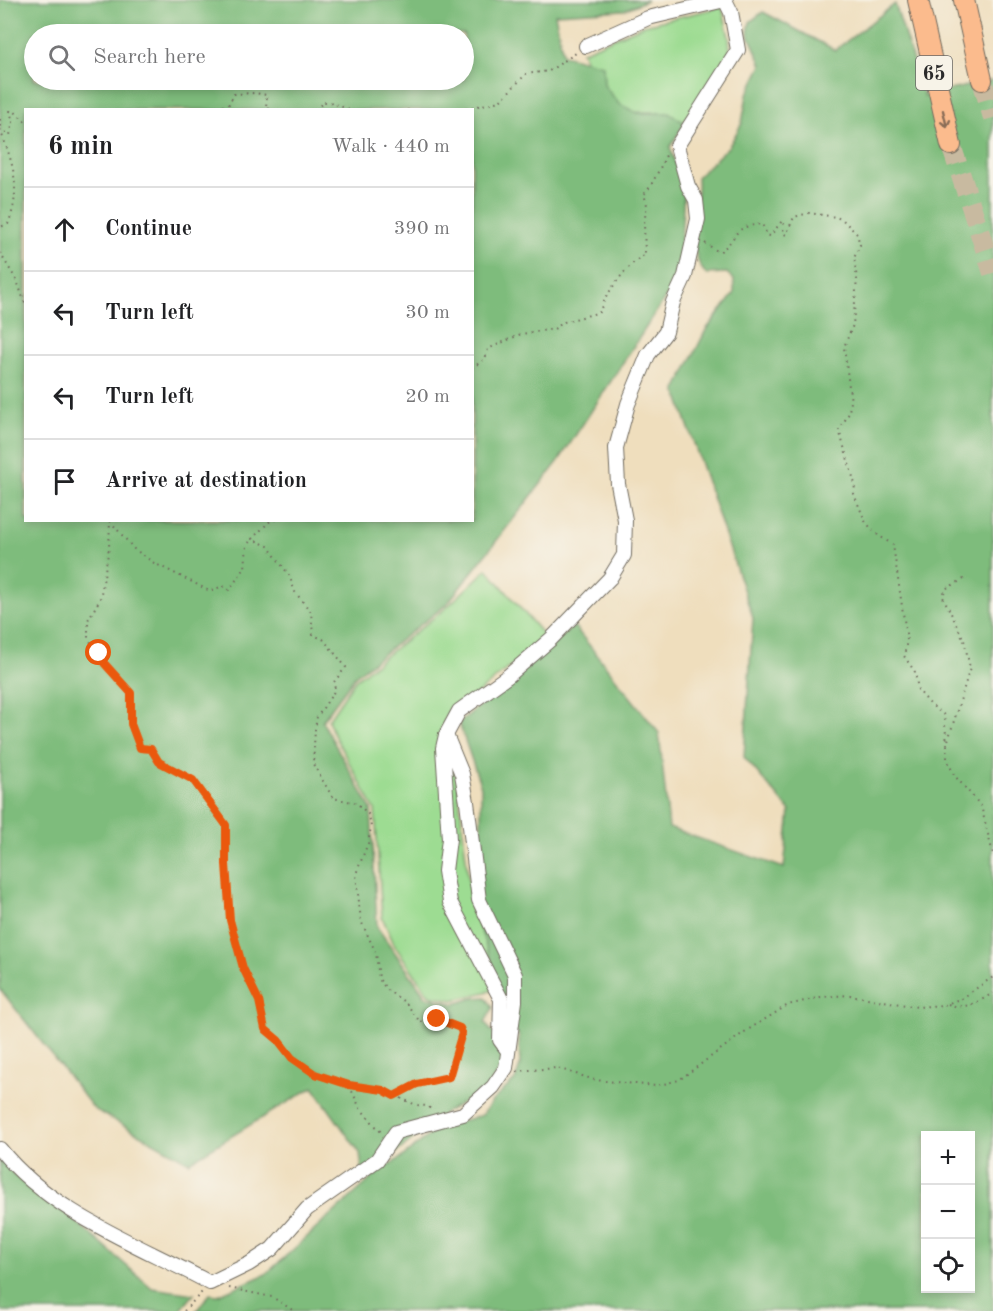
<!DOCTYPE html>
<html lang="en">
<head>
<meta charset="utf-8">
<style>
	:root { --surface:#fff; --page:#f2f2f2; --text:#202124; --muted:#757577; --line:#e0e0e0 }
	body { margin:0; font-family:"Old Standard TT",serif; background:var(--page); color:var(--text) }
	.controls { position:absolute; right:18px; bottom:18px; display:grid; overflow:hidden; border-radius:0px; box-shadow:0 3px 9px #0003 }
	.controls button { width:54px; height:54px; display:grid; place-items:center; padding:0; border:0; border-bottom:2px solid var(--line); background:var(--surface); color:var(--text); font:30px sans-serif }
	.stop { position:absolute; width:18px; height:18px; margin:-14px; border:4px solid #ea580c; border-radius:50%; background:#fff }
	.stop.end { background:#ea580c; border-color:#fff; box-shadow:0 2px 6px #0008 }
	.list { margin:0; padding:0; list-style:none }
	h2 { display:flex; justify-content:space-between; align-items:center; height:78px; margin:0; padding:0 24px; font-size:26px }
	h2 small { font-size:20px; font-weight:400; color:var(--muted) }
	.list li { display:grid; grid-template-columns:39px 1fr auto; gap:18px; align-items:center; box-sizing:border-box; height:84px; padding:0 24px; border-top:2px solid var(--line) }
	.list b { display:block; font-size:22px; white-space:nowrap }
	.list em { font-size:20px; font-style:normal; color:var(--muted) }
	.icon { flex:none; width:33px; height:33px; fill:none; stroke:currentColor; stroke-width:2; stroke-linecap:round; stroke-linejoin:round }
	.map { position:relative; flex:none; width:993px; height:1311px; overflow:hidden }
	.search { position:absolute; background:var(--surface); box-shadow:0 3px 9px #0003; left:24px; top:24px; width:450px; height:66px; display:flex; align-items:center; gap:15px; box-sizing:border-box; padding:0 21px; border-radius:33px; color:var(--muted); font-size:22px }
	.panel { position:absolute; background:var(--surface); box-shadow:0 3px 9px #0003; left:24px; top:108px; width:450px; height:414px; border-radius:0px }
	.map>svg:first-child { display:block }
	.green { fill:#9ddc92; stroke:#64845e; stroke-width:1.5 }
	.forest { fill:#7ebc7c; stroke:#547454; stroke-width:1.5; fill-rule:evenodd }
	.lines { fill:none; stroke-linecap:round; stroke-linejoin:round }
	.highway-tunnel { stroke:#c8baa0; stroke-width:20; stroke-dasharray:20 10; stroke-linecap:butt }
	.minor-casing { stroke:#706a5e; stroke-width:16 }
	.highway-casing { stroke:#706a5e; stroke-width:22 }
	.path { stroke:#706a5e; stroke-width:2; stroke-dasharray:1.5 4.5; stroke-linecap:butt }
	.minor { stroke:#fff; stroke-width:14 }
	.highway { stroke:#fbbb8d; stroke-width:20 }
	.oneway { stroke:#896c57 }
	.route { stroke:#ea580c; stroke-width:8 }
	.labels { text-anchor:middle; stroke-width:5; stroke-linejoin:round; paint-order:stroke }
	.shield { fill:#f7f3e8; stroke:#686764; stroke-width:1.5 }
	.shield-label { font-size:20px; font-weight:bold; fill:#2b2b2b }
</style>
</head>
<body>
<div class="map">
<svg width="993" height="1311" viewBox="0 0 993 1311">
	<rect width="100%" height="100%" fill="#f7f3e8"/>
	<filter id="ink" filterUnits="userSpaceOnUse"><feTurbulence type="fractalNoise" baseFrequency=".0167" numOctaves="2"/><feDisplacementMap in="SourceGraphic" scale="12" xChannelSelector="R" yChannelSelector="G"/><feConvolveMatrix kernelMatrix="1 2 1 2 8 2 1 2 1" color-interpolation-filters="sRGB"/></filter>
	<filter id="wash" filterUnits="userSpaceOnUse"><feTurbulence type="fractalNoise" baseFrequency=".008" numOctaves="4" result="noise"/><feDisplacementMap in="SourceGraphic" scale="24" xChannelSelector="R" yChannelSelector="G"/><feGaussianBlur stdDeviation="1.35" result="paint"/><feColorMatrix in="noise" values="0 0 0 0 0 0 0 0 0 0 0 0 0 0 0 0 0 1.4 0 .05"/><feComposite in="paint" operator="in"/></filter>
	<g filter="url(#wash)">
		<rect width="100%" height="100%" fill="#efdebd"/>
		<g class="green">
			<polygon points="722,7 729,37 730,51 671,142 652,141 652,112 607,113 582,52 644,25"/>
			<polygon points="487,569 545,637 470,700 448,712 441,731 457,780 472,912 507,987 453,1000 429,995 395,946 382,917 375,810 334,735 328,720 355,680 446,608"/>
		</g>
		<g class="forest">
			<path d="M0 0H647L624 10 555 14 563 55 603 65 604 85 619 104 637 113H669L685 123 670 147 684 189 679 277 558 462 447 604 355 676 322 721 371 809 377 927 426 997 455 1004 473 998 486 997 493 1008 485 1022 491 1031 501 1036 505 1063 487 1089 444 1113 384 1163 377 1162 362 1171 360 1153 313 1087 189 1162 94 1109 0 989ZM34 34H464V80H34ZM26 110H472V520H26Z"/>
			<path d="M895 4 924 96 993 80V1311H196L210 1294 218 1295 266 1274 382 1169 401 1158 438 1128 482 1115 493 1100 515 1080 520 1066 519 1037 506 1007 469 895 481 826V787L459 723 574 626 659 733 669 828 784 868 790 811 744 757 753 618 676 390 706 330 734 294V280L727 273 706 274C684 250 700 208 697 177L729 146 742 123 747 95 762 65 748 33 750 22 763 12 835 50ZM926 1136H970V1288H926Z"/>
			<polygon points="0,1158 15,1176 71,1217 152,1288 194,1294 180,1311 0,1311"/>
		</g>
	</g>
	<g filter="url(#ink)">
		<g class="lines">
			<g class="highway-tunnel">
				<polyline points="982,80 993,118"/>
				<polyline points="951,145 993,273"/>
			</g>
			<g class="minor-casing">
				<g id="minor">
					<polyline points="586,46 648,18 725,0"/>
					<polyline points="508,1051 500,1040 501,999 450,902 445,871 449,839 443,748 446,735 459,711 508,676 551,639 610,578 624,555 625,520 618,484 616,448 628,404 648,355 666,332 673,302 685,276 698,219 696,200 688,186 677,146 738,50 731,12 725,0"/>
					<path d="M0 1149C52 1214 138 1244 210 1283L249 1264 272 1249 307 1209 377 1160 396 1132 463 1114 493 1087 506 1068 515 1001V975L479 900 467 802 462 774 446 735"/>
				</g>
			</g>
			<g class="highway-casing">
				<g id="highway">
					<polyline points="918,0 951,145"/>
					<polyline points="964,0 982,80"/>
				</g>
			</g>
			<g class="path">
				<polyline points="211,110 229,104 234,94 255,93 267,95 266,107 271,110"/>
				<polyline points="316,110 323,102 330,102 350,110"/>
				<polyline points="407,110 409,110"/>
				<polyline points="460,110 500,101 526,74 549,71 576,53"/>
				<polyline points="0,119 0,127"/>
				<polyline points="0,129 10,135 13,122 10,111 15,112 26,122"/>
				<path d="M0 130C13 162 22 190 8 224L0 227"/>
				<path d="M705 243 719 252C741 237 729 227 762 224L767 235 770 236 782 221 784 222 783 233 786 235 794 217 809 213 836 217 843 220 857 234 860 245 854 258 857 279 853 325 844 347 851 402 848 415 839 430 855 484 854 494 865 521 875 533 893 545 907 640 904 656 915 672 918 690 930 704 944 715 947 744"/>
				<polyline points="0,253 17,281 26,306"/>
				<path d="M472 368 485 359 488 349 521 334 554 329 564 322 600 312C603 296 631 260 645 255L644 223 647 205 644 194C650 190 663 162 667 153"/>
				<polyline points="110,520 109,548 100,599 88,620 88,638 104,663 131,693 131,724 140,748 151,749 159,762 193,780 226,825 226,864 230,920 243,968 259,1001 265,1029 278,1040 292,1058 315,1074 349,1085 360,1108 381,1132"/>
				<polyline points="276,520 269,522 252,539 268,546 289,575 295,592 311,612 313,635 323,639 346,667 334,682 335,690 317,717 315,729 313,764 333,798 357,803 369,815 371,827 368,843 356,874 361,921 376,953 379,979 387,990 406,1003 420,1022 440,1019 444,1024 460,1028 462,1033 449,1077 417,1084 394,1096"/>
				<polyline points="110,521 134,549 154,563 210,591 223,586 229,590 245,568 247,545 252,539"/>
				<polyline points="964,579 945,589 943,597 964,640 970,668 947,744 947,759 954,775 981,806 993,854"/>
				<path d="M948 1004C964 1011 980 1001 993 993"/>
				<polyline points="517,1071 557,1068 595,1080 656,1086 679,1080 746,1031 788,1005 821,997 850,995 917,1007 944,1005 962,998 993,977"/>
				<polyline points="349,1085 383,1090 416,1105 427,1106 432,1110"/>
				<polyline points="229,1288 272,1297 294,1311"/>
				<polyline points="184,1311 203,1291"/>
			</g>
			<use href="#minor" class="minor"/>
			<use href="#highway" class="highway"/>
		</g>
		<defs><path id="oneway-shaft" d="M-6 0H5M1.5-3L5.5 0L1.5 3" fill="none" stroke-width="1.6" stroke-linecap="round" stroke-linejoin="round" transform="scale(1.5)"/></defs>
		<use class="oneway" href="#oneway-shaft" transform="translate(945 119) rotate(77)"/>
	</g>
	<g class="lines" filter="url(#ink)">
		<polyline class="route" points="99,653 104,663 131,693 131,724 140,748 151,749 159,762 193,780 226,825 226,864 230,920 243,968 259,1001 265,1029 278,1040 292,1058 315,1074 349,1085 383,1090 394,1096 417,1084 449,1077 462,1033 460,1028 437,1019"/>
	</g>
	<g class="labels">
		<rect class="shield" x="916" y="56" width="36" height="34" rx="4.5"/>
		<g class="shield-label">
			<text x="934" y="80">65</text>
		</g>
	</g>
</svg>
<div class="controls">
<button>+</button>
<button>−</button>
<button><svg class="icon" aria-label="locate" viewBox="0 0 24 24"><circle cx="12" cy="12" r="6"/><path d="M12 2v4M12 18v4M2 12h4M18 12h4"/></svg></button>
</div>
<div class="stop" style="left:99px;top:653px"></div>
<div class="stop end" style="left:437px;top:1019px"></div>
<div class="search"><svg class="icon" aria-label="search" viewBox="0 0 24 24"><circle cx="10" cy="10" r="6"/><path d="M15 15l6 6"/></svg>Search here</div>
<section class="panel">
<h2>6 min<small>Walk · 440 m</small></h2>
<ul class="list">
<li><svg class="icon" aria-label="ahead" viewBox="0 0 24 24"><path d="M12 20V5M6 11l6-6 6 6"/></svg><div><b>Continue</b></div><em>390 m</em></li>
<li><svg class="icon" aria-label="left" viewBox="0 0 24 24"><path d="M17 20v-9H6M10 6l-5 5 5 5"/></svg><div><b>Turn left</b></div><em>30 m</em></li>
<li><svg class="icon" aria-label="left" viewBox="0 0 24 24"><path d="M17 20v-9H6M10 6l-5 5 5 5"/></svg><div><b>Turn left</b></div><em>20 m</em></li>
<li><svg class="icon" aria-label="arrive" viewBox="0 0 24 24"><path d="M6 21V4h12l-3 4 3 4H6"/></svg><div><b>Arrive at destination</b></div></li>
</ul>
</section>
</div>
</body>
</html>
